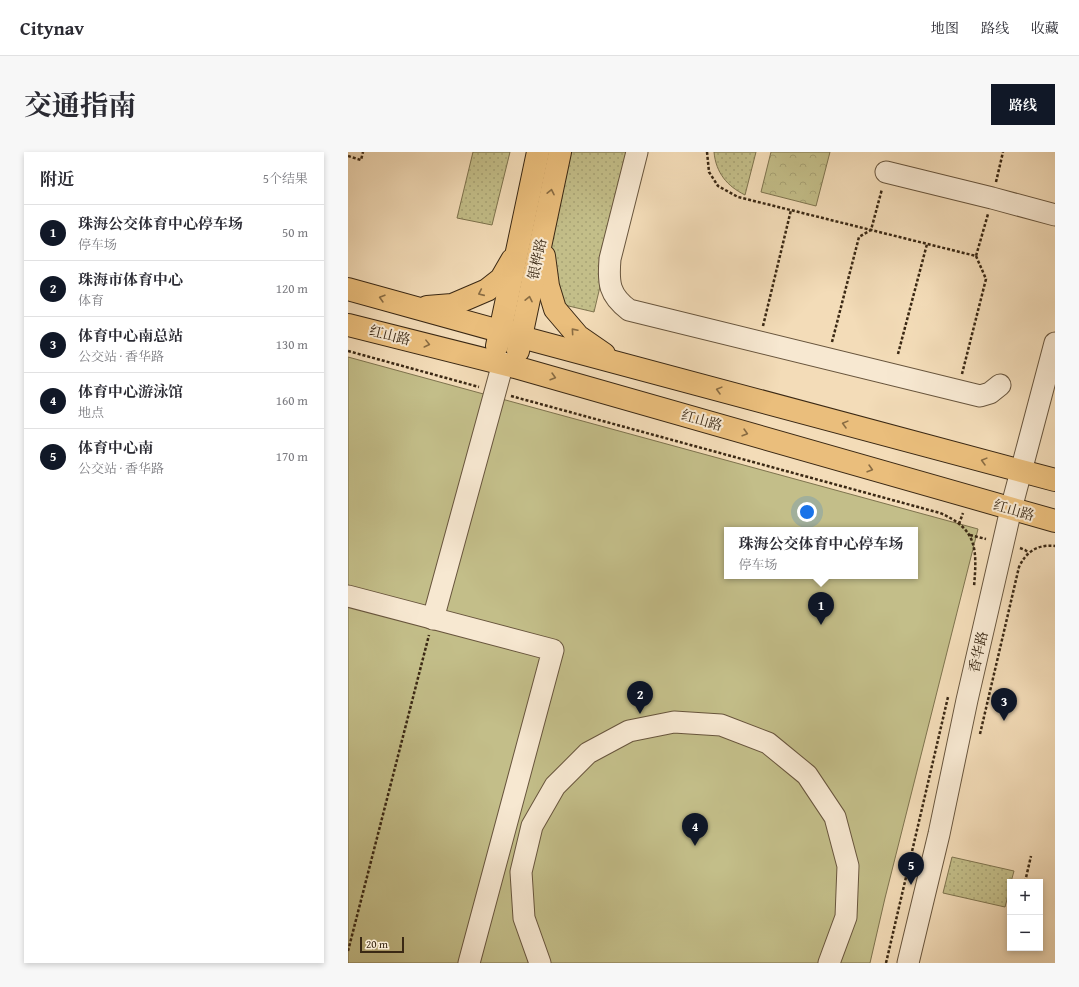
<!DOCTYPE html>
<html lang="zh">
<head>
<meta charset="utf-8">
<style>
	:root { --surface:#fff; --page:#f7f7f7; --text:#2b2b33; --muted:#7c7c81; --line:#e1e1e2; --accent:#111827 }
	body { margin:0; font-family:"Gentium Book Plus","Noto Serif SC",serif; background:var(--page); color:var(--text) }
	.controls { position:absolute; right:12px; bottom:12px; display:grid; overflow:hidden; border-radius:0px; box-shadow:0 2px 6px #0003 }
	.controls button { width:36px; height:36px; display:grid; place-items:center; padding:0; border:0; border-bottom:1px solid var(--line); background:var(--surface); color:var(--text); font:20px sans-serif }
	.scale { position:absolute; left:12px; bottom:10px; width:44px; box-sizing:border-box; padding-left:4px; border:2px solid #3a2814; border-top:0; font-size:11px; line-height:14px; white-space:nowrap; color:#3a2814; -webkit-text-stroke:3px #f7e8d1; paint-order:stroke }
	.you { position:absolute; left:459px; top:360px; width:14px; height:14px; margin:-10px; border:3px solid #fff; border-radius:50%; background:#1a73e8; box-shadow:0 0 0 6px #1a73e833 }
	.badge { display:grid; place-items:center; width:26px; height:26px; border-radius:50%; background:var(--accent); color:#fff; font-size:13px; font-weight:700 }
	.pin { position:absolute; translate:-50% -33px; filter:drop-shadow(0 1px 2px #0008) }
	.pin::after { content:''; position:absolute; top:21px; width:14px; height:12px; background:inherit; clip-path:polygon(0 0,100% 0,50% 100%) }
	.popup { position:absolute; left:376px; top:375px; width:194px; height:52px; box-sizing:border-box; display:grid; place-content:center; border-radius:0px; background:var(--surface); filter:drop-shadow(0 1px 3px #0005); font-size:13px; white-space:nowrap; color:var(--muted) }
	.popup b { font-size:15px; color:var(--text) }
	.popup::after { content:''; position:absolute; left:50%; top:100%; margin-left:-8px; border:8px solid transparent; border-top-color:var(--surface) }
	.list { margin:0; padding:0; list-style:none }
	h2 { display:flex; justify-content:space-between; align-items:center; height:52px; margin:0; padding:0 16px; font-size:17px }
	h2 small { font-size:13px; font-weight:400; color:var(--muted) }
	.list li { display:grid; grid-template-columns:26px 1fr auto; gap:12px; align-items:center; box-sizing:border-box; height:56px; padding:0 16px; border-top:1px solid var(--line) }
	.list b { display:block; font-size:15px; white-space:nowrap }
	.list p { margin:0; font-size:13px; white-space:nowrap; color:var(--muted) }
	.list em { font-size:13px; font-style:normal; color:var(--muted) }
	.map { position:relative; flex:none; width:707px; height:811px; overflow:hidden; border-radius:0px }
	header { display:flex; align-items:center; gap:24px; box-sizing:border-box; height:56px; padding:0 20px; background:var(--surface); border-bottom:1px solid var(--line) }
	header strong { font-size:19px }
	nav { display:flex; gap:22px; margin-inline-start:auto; font-size:14px }
	.intro { display:flex; align-items:center; justify-content:space-between; box-sizing:border-box; height:96px; padding:0 24px }
	h1 { margin:0; font-size:28px }
	.button { padding:10px 18px; border-radius:0px; background:var(--accent); color:#fff; font-size:14px; font-weight:700 }
	main { display:flex; gap:24px; padding:0 24px }
	aside { flex:1; background:var(--surface); border-radius:0px; box-shadow:0 2px 6px #0003 }
	.map>svg:first-child { display:block }
	.grass { fill:url(#grass-dots); stroke:#7e734e }
	.park { fill:url(#park-crowns); stroke:#7e734e }
	.pitch { fill:#c3be89; stroke:#7e734e; fill-rule:evenodd }
	.lines { fill:none; stroke-linecap:round; stroke-linejoin:round }
	.minor-casing { stroke:#68553d; stroke-width:23 }
	.major-casing { stroke:#3a2814; stroke-width:24 }
	.path { stroke:#3a2814; stroke-width:2.5; stroke-dasharray:3 2; stroke-linecap:butt }
	.minor { stroke:#f7e8d1; stroke-width:21 }
	.major { stroke:#eabe7c; stroke-width:22 }
	.oneway { stroke:#896c43 }
	.labels { text-anchor:middle; stroke-width:4; stroke-linejoin:round; paint-order:stroke }
	.street-label { font-size:14px; fill:#3a2814; stroke:#f7e8d1 }
</style>
</head>
<body>
<header>
<strong>Citynav</strong>
<nav><a>地图</a><a>路线</a><a>收藏</a></nav>
</header>
<div class="intro"><h1>交通指南</h1><a class="button">路线</a></div>
<main>
<aside>
<h2>附近<small>5个结果</small></h2>
<ul class="list">
<li><span class="badge">1</span><div><b>珠海公交体育中心停车场</b><p>停车场</p></div><em>50 m</em></li>
<li><span class="badge">2</span><div><b>珠海市体育中心</b><p>体育</p></div><em>120 m</em></li>
<li><span class="badge">3</span><div><b>体育中心南总站</b><p>公交站 · 香华路</p></div><em>130 m</em></li>
<li><span class="badge">4</span><div><b>体育中心游泳馆</b><p>地点</p></div><em>160 m</em></li>
<li><span class="badge">5</span><div><b>体育中心南</b><p>公交站 · 香华路</p></div><em>170 m</em></li>
</ul>
</aside>
<div class="map">
<svg width="707" height="811" viewBox="0 0 707 811">
	<defs>
		<pattern id="grass-dots" width="8" height="8" patternUnits="userSpaceOnUse"><rect width="8" height="8" fill="#c3be89"/><path d="M2 2h.1M6 6h.1" fill="none" stroke="#a8a375" stroke-width="1.8" stroke-linecap="round"/></pattern>
		<pattern id="park-crowns" width="20" height="18" patternUnits="userSpaceOnUse"><rect width="20" height="18" fill="#c3be89"/><path d="M2 6a3 3 0 1 1 6 0M12 15a3 3 0 1 1 6 0" fill="none" stroke="#a8a375"/></pattern>
	</defs>
	<rect width="100%" height="100%" fill="#f3dcb8"/>
	<filter id="stains"><feTurbulence type="fractalNoise" baseFrequency=".005" numOctaves="4"/><feColorMatrix values="0 0 0 0 .2 0 0 0 0 .09 0 0 0 0 .02 0 0 0 .5 -.17"/></filter>
	<radialGradient id="worn" r=".72"><stop offset=".6" stop-color="#630" stop-opacity="0"/><stop offset="1" stop-color="#630" stop-opacity=".3"/></radialGradient>
	<g class="grass">
		<polygon points="125,0 162,0 144,73 109,66"/>
		<polygon points="223,0 284,0 246,160 191,147"/>
		<path d="M366 0H408L397 43C379 34 368 21 366 0Z"/>
		<polygon points="604,705 666,719 663,730 662,730 662,736 657,755 595,741"/>
	</g>
	<polygon class="park" points="423,0 482,0 468,54 413,40"/>
	<path class="pitch" d="M0 205 630 377 537 746 522 811H0ZM379 378H567V424H379Z"/>
	<g class="lines">
		<g class="minor-casing">
			<g id="minor">
				<path d="M289 0 262 107C260 131 261 143 281 158L632 244 642 241 652 233"/>
				<polyline points="538,20 644,46 707,63"/>
				<polyline points="0,444 205,498 121,811"/>
				<polyline points="85,467 155,211"/>
				<polyline points="192,811 176,766 173,720 184,674 207,634 240,601 281,579 326,570 373,573 420,591 459,623 487,665 500,714 498,765 481,811"/>
				<polyline points="560,811 591,682 619,548 663,357 707,191"/>
			</g>
		</g>
		<g class="major-casing">
			<g id="major">
				<polyline points="196,104 200,134 207,157 230,184 256,202"/>
				<polyline points="0,137 173,185 707,328"/>
				<polyline points="79,155 104,153 139,138 153,127 164,108"/>
				<polyline points="0,173 167,215 707,369"/>
				<polyline points="149,194 190,0"/>
				<polyline points="170,199 212,0"/>
			</g>
		</g>
		<g class="path">
			<polyline points="359,0 361,20 370,34 390,45 628,104 640,62"/>
			<polyline points="0,4 13,8 15,0"/>
			<polyline points="648,30 655,0"/>
			<polyline points="415,174 443,58"/>
			<polyline points="484,190 511,85 523,78 534,37"/>
			<polyline points="0,199 131,235"/>
			<polyline points="550,202 579,92"/>
			<polyline points="614,222 638,127 628,104"/>
			<path d="M163 244 592 361C630 377 629 398 626 435"/>
			<polyline points="611,372 615,361"/>
			<polyline points="622,383 638,387"/>
			<polyline points="672,396 677,398 680,400"/>
			<path d="M632 582 671 415C678 400 689 392 707 394"/>
			<polyline points="677,730 683,704"/>
			<polyline points="0,799 81,483"/>
			<polyline points="538,811 600,545"/>
		</g>
		<use href="#minor" class="minor"/>
		<use href="#major" class="major"/>
	</g>
	<defs><path id="oneway-chevron" d="M-2-3.5L2.5 0L-2 3.5" fill="none" stroke-width="1.6" stroke-linecap="round" stroke-linejoin="round"/></defs>
	<g class="oneway">
		<use href="#oneway-chevron" transform="translate(203 40) rotate(-78)"/>
		<use href="#oneway-chevron" transform="translate(133 141) rotate(156)"/>
		<use href="#oneway-chevron" transform="translate(34 146) rotate(-164)"/>
		<use href="#oneway-chevron" transform="translate(181 147) rotate(-78)"/>
		<use href="#oneway-chevron" transform="translate(226 179) rotate(-131)"/>
		<use href="#oneway-chevron" transform="translate(79 192) rotate(14)"/>
		<use href="#oneway-chevron" transform="translate(205 225) rotate(16)"/>
		<use href="#oneway-chevron" transform="translate(371 238) rotate(-165)"/>
		<use href="#oneway-chevron" transform="translate(497 272) rotate(-165)"/>
		<use href="#oneway-chevron" transform="translate(397 281) rotate(16)"/>
		<use href="#oneway-chevron" transform="translate(636 309) rotate(-165)"/>
		<use href="#oneway-chevron" transform="translate(522 317) rotate(16)"/>
	</g>
	<g class="labels">
		<g class="street-label">
			<text transform="translate(189 107) rotate(-78)" y="5">银桦路</text>
			<text transform="translate(42 183) rotate(14)" y="5">红山路</text>
			<text transform="translate(354 268) rotate(16)" y="5">红山路</text>
			<text transform="translate(666 358) rotate(16)" y="5">红山路</text>
			<text transform="translate(630 500) rotate(-77)" y="5">香华路</text>
		</g>
	</g>
	<rect width="100%" height="100%" filter="url(#stains)"/>
	<rect width="100%" height="100%" fill="url(#worn)"/>
</svg>
<div class="controls">
<button>+</button>
<button>−</button>
</div>
<div class="scale">20 m</div>
<div class="you"></div>
<div class="pin badge" style="left:473px;top:473px">1</div>
<div class="popup"><b>珠海公交体育中心停车场</b>停车场</div>
<div class="pin badge" style="left:292px;top:562px">2</div>
<div class="pin badge" style="left:656px;top:569px">3</div>
<div class="pin badge" style="left:347px;top:694px">4</div>
<div class="pin badge" style="left:563px;top:733px">5</div>
</div>
</main>
</body>
</html>
